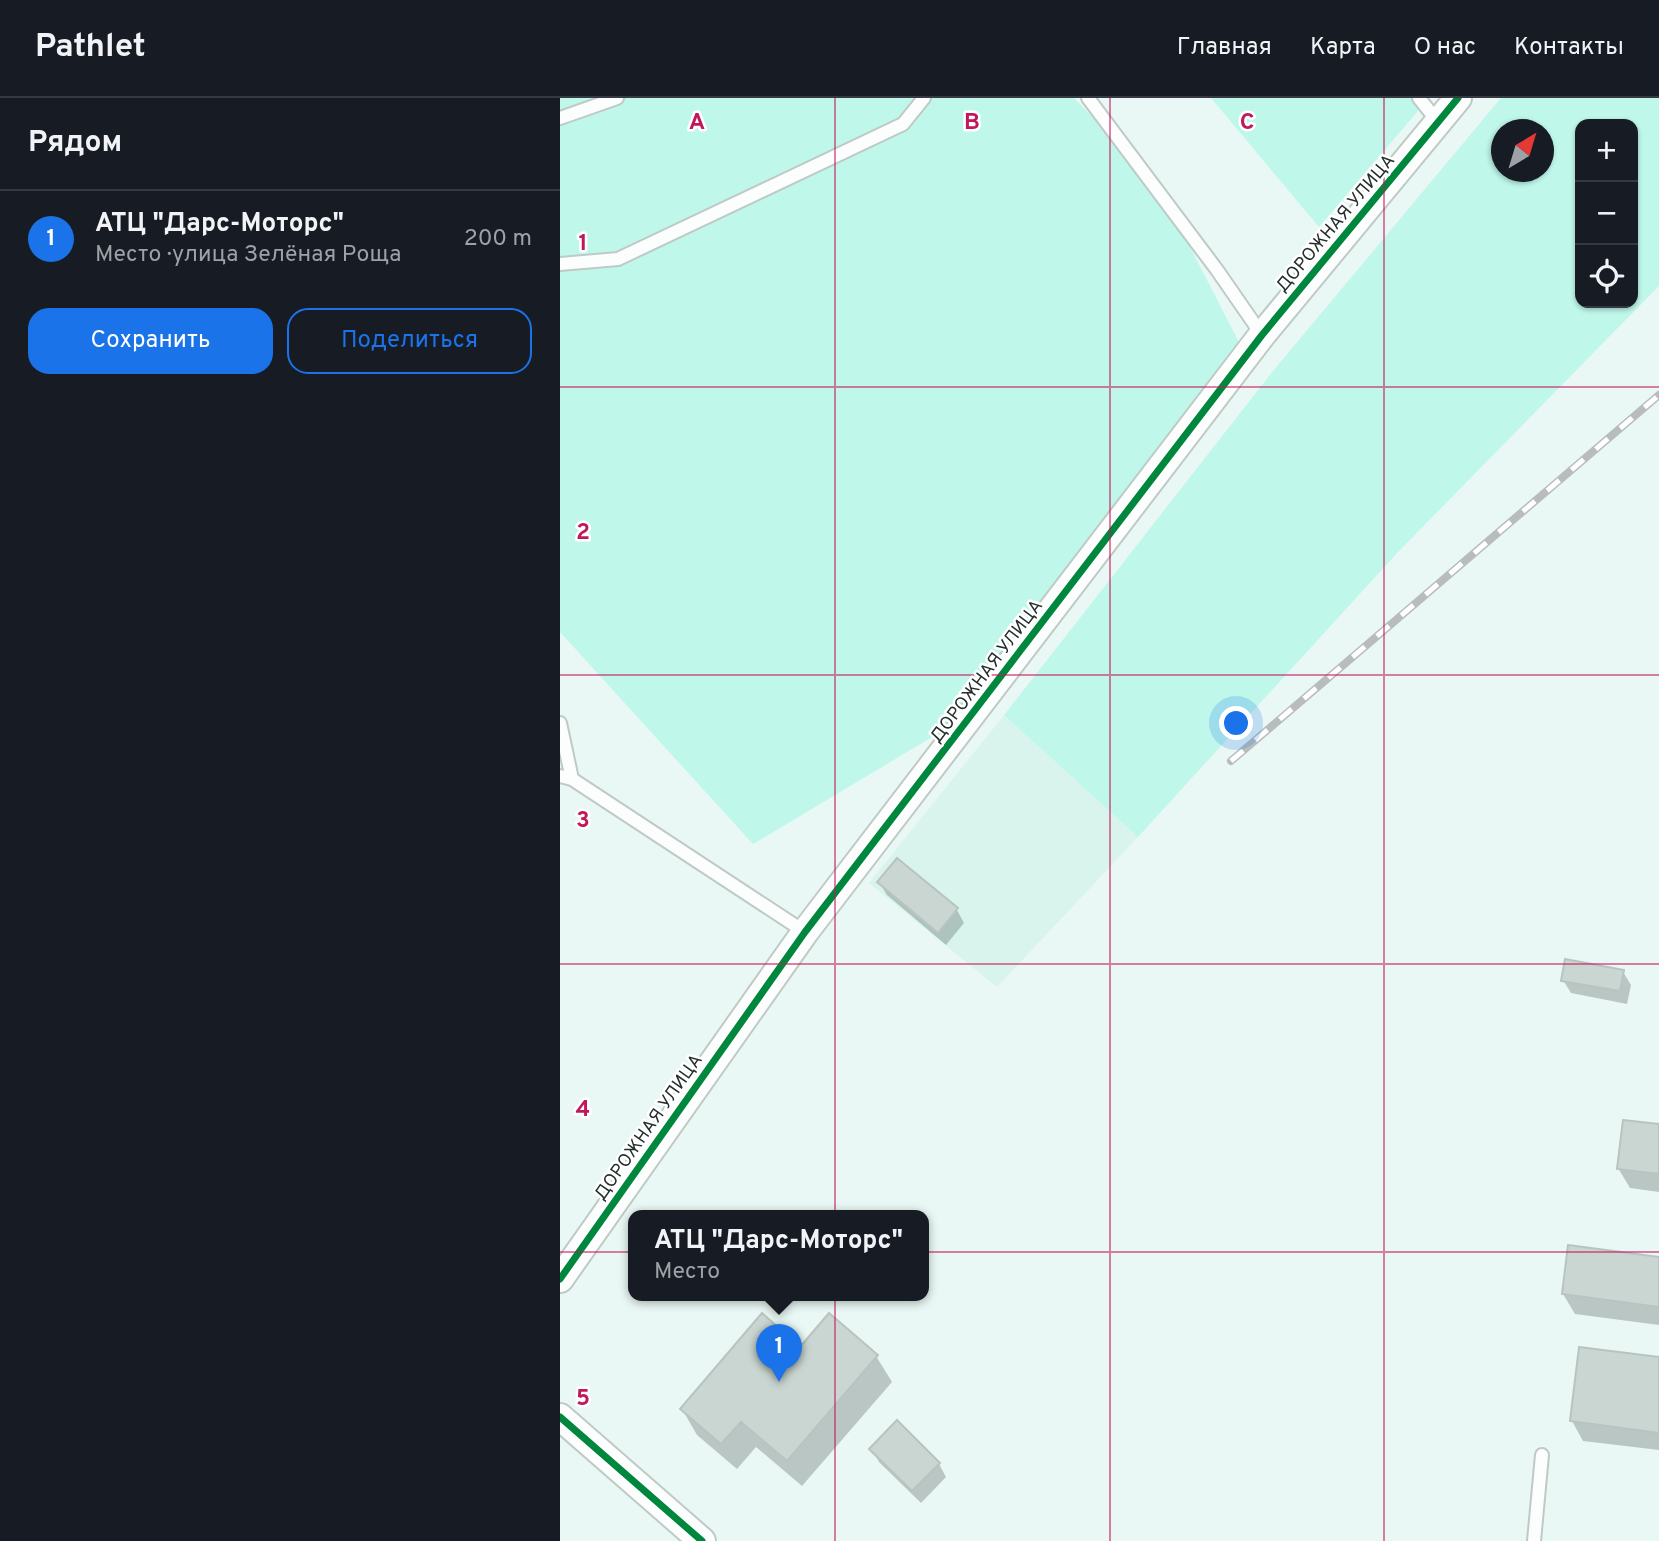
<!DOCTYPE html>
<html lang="ru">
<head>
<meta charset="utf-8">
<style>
	:root { --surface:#171b24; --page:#242831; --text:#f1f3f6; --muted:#9ea1a6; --line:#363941; --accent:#1a73e8 }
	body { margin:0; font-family:Overpass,sans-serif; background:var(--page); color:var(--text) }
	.controls { position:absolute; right:21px; top:21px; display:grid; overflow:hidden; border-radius:14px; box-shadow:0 2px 5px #0004 }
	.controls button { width:63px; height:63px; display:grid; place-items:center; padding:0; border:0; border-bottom:2px solid var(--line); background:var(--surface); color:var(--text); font:35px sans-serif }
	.compass { position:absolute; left:931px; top:21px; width:63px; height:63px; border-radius:50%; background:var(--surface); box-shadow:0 2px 5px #0004; rotate:38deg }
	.you { position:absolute; left:677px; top:626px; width:24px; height:24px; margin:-18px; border:5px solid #fff; border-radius:50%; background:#1a73e8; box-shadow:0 0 0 10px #1a73e833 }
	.badge { display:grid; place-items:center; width:46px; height:46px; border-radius:50%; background:var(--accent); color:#fff; font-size:23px; font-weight:700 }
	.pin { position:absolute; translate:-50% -58px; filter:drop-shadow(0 2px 4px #0008) }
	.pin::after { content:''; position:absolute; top:37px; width:24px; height:21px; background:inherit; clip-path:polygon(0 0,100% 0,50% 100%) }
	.popup { position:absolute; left:68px; top:1112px; width:301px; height:91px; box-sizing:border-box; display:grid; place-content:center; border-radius:14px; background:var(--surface); filter:drop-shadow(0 2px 5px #0005); font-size:23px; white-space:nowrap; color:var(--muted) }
	.popup b { font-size:26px; color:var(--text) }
	.popup::after { content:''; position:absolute; left:50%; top:100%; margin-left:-14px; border:14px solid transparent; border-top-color:var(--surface) }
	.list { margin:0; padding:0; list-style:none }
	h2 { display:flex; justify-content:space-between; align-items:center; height:91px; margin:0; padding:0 28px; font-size:30px }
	h2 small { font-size:23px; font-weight:400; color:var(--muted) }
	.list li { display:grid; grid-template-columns:46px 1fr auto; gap:21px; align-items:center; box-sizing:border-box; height:98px; padding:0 28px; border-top:2px solid var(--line) }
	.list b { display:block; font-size:26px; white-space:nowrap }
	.list p { margin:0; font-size:23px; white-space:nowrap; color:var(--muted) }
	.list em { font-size:23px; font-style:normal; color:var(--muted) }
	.actions { display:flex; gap:14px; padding:21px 28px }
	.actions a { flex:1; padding:16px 0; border:2px solid var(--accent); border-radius:21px; text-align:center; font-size:24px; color:var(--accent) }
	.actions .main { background:var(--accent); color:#fff }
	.icon { flex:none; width:38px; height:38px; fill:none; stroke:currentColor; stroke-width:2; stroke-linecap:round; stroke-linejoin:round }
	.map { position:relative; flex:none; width:1099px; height:1443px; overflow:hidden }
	header { display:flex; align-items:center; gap:42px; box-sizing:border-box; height:98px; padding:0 35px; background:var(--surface); border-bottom:2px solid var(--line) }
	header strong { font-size:33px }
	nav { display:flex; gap:38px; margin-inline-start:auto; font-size:24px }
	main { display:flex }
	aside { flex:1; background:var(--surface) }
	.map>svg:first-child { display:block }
	.built { fill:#d9f4ed }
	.green { fill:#bff7eb; fill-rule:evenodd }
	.shadow { fill:#0003 }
	.building { fill:#cad6d2; stroke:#b9c4c1; stroke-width:2 }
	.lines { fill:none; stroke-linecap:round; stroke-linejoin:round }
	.lane-casing { stroke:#bfcac7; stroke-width:16 }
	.street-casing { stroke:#bfcac7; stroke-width:30 }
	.lane { stroke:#fcfefd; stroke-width:12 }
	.street { stroke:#fcfefd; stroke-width:26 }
	.rail-casing { stroke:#b9bcbc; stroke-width:8 }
	.rail { stroke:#fff; stroke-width:5; stroke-dasharray:16; stroke-linecap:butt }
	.cycleway-casing { stroke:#fff; stroke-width:11 }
	.cycleway { stroke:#00873e; stroke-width:7 }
	.grid { fill:none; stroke:#c2185b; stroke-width:2; stroke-opacity:0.55 }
	.labels { text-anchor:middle; stroke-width:5; stroke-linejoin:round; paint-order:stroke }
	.street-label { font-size:18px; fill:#242e2c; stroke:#fff }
	.grid-label { font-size:23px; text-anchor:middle; font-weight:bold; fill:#c2185b; stroke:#fff; stroke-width:5; stroke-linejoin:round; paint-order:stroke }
</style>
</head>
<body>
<header>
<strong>Pathlet</strong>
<nav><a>Главная</a><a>Карта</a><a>О нас</a><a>Контакты</a></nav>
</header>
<main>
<aside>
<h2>Рядом<small></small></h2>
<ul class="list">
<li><span class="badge">1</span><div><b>АТЦ &quot;Дарс-Моторс&quot;</b><p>Место · улица Зелёная Роща</p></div><em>200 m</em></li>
</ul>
<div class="actions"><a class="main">Сохранить</a><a>Поделиться</a></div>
</aside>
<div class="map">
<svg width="1099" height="1443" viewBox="0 0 1099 1443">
	<rect width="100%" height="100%" fill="#e9f8f4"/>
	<polygon class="built" points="444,617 578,739 437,889 309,785"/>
	<g class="green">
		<polygon points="0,0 514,0 597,85 680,246 384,632 193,746 0,534"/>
		<polygon points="651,0 869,0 759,129"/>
		<path d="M941 0H1099V188L838 454 578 739 444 617 713 273ZM1073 26V205H1020V26ZM942 32H984V74H942Z"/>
	</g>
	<g class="shadow">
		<polygon points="337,762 397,812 404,825 386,847 327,797 319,784"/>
		<polygon points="1063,874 1071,887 1067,906 1011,895 1003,882"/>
		<polygon points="1099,1028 1099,1094 1070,1090 1058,1070"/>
		<polygon points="1099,1161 1099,1227 1015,1216 1003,1196"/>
		<polygon points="240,1251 316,1258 332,1284 242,1388 196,1349 177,1371 137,1337 122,1311"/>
		<polygon points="1099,1261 1099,1352 1023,1343 1012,1323"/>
		<polygon points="312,1351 379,1366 386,1379 361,1405 319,1364"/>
	</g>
	<g class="building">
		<polygon points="337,760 398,810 378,835 317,784"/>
		<polygon points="1005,861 1064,872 1060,893 1001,883"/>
		<polygon points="1063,1022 1099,1026 1099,1076 1057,1071"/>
		<polygon points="1008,1147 1099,1159 1099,1209 1002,1196"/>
		<polygon points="202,1215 240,1249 269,1215 318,1257 227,1363 181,1324 161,1346 120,1311"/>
		<polygon points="1019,1249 1099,1259 1099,1335 1010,1323"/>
		<polygon points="337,1322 380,1365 352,1393 309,1351"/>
	</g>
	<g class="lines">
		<g class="lane-casing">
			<g id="lane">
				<polyline points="528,0 657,172 702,237"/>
				<polyline points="859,0 878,24"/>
				<polyline points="0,20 57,0"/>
				<polyline points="0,166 58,161 343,26 364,0"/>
				<polyline points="0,625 12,681"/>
				<polyline points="0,678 12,681 245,834"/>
				<polyline points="974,1443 982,1357"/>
			</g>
		</g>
		<g class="street-casing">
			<g id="street">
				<polyline points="0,1181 245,834 702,237 898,0"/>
				<polyline points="0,1319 142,1443"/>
			</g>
		</g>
		<use href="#lane" class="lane"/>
		<use href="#street" class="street"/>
		<g class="rail-casing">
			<polyline id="rail" points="671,663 1099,297"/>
		</g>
		<use href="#rail" class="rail"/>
		<g class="cycleway-casing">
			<g id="cycleway">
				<polyline points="0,1181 245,834 702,237 898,0"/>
				<polyline points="0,1319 142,1443"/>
			</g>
		</g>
		<use href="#cycleway" class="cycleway"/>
	</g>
	<path class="grid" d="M275 0V1443M550 0V1443M824 0V1443M0 289H1099M0 577H1099M0 866H1099M0 1154H1099"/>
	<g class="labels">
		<g class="street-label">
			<text transform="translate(775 125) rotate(-50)" y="6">ДОРОЖНАЯ УЛИЦА</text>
			<text transform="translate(426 573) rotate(-53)" y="6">ДОРОЖНАЯ УЛИЦА</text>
			<text transform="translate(88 1029) rotate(-55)" y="6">ДОРОЖНАЯ УЛИЦА</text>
		</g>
	</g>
	<g class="grid-label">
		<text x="137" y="31">A</text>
		<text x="412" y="31">B</text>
		<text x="687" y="31">C</text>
		<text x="23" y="152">1</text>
		<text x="23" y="441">2</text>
		<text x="23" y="729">3</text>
		<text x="23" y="1018">4</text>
		<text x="23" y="1307">5</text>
	</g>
</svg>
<div class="controls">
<button>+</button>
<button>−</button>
<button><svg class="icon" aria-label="locate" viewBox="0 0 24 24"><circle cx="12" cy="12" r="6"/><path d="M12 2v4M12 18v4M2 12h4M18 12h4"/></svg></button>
</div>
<svg class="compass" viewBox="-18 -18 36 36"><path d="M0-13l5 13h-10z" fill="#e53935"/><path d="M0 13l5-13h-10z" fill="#9ea1a6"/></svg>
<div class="you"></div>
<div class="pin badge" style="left:219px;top:1284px">1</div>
<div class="popup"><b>АТЦ &quot;Дарс-Моторс&quot;</b>Место</div>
</div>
</main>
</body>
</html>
